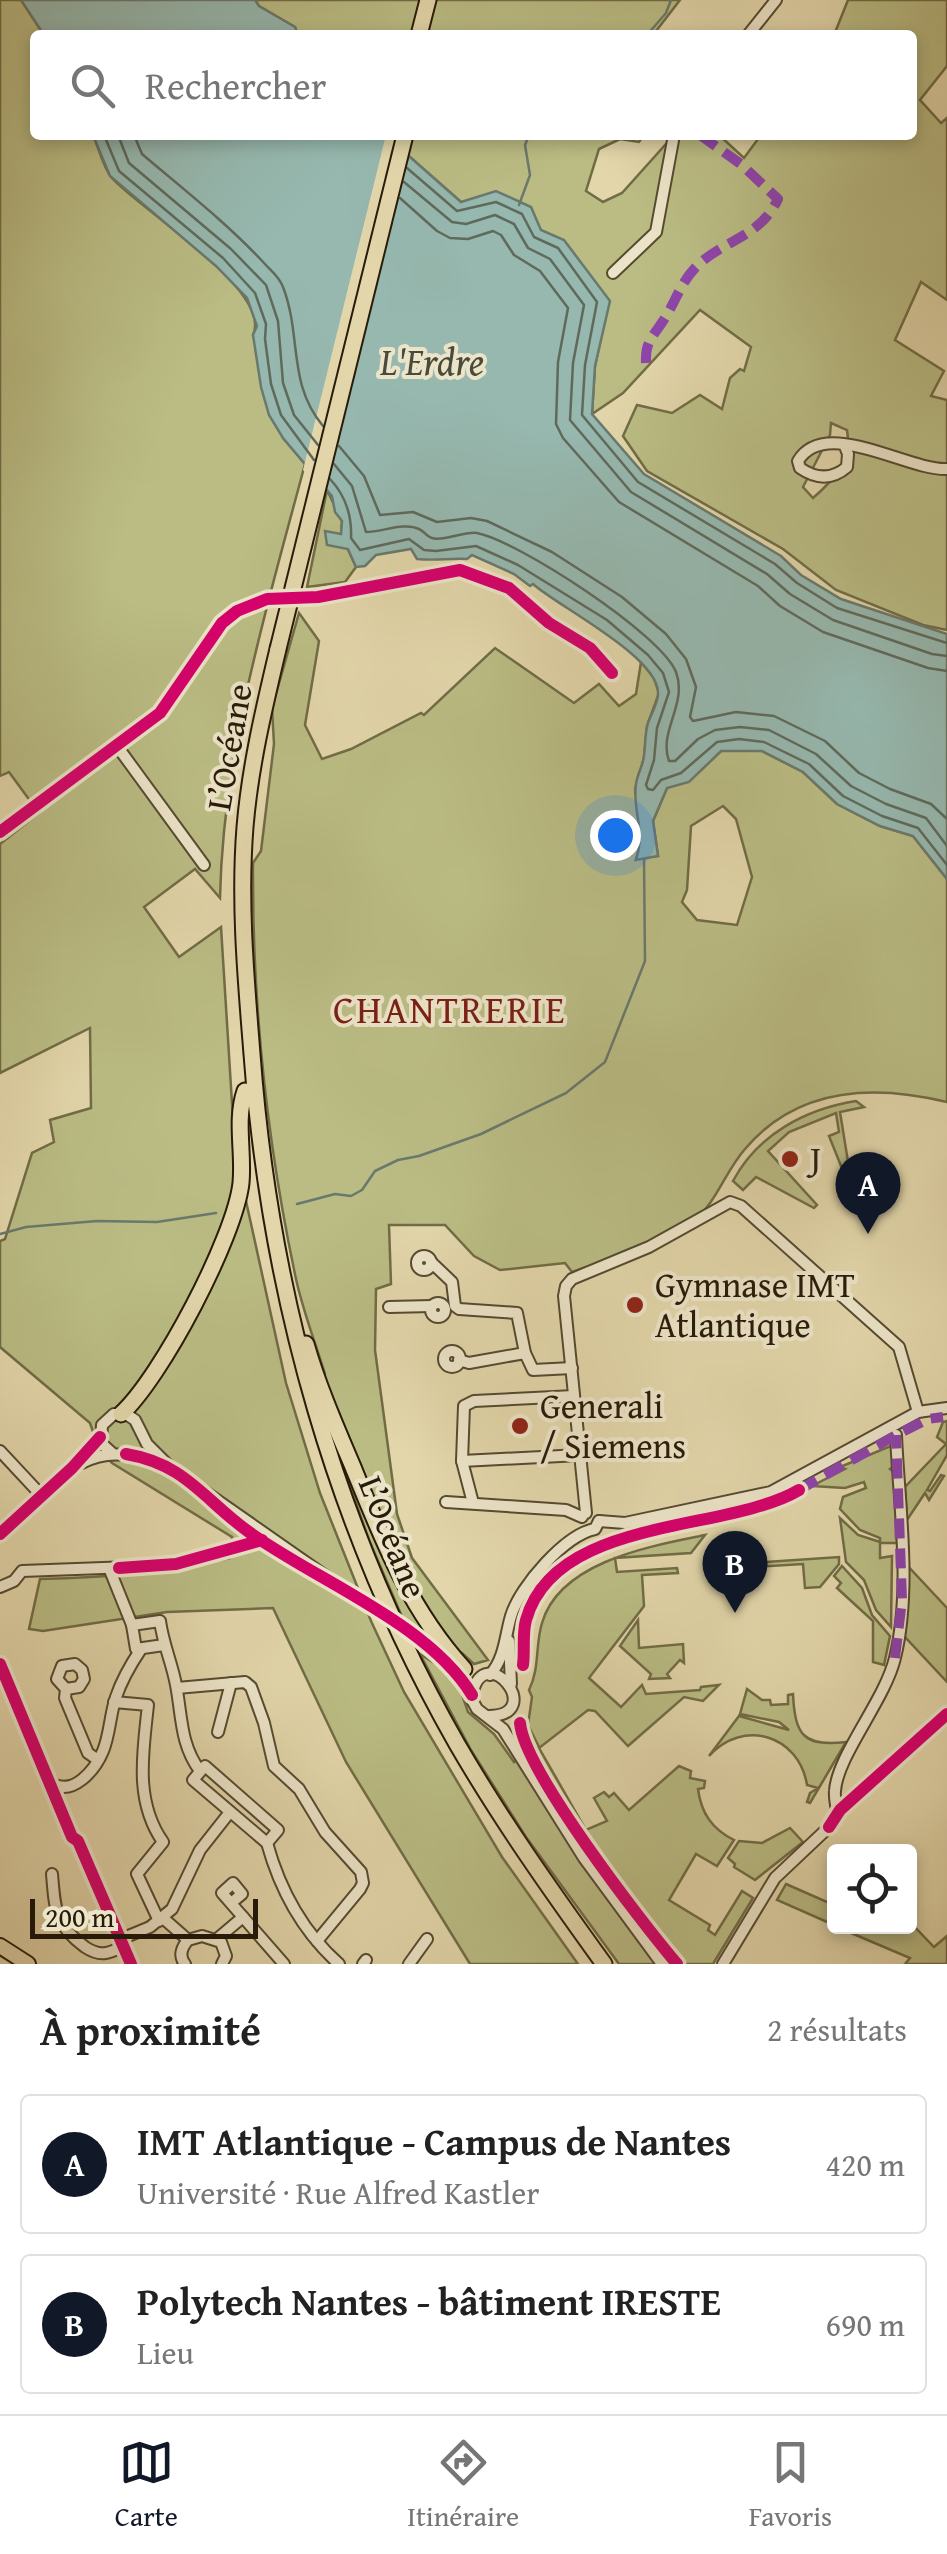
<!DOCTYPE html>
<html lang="fr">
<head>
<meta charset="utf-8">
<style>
	:root { --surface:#fff; --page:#f6f6f6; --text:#222; --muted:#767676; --line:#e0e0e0; --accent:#111827 }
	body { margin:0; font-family:"Gentium Book Plus",serif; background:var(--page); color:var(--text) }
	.controls { position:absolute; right:30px; bottom:30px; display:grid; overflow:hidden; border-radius:10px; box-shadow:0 5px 15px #0003 }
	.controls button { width:90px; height:90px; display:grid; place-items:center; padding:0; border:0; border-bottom:2px solid var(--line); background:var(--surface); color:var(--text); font:50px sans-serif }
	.scale { position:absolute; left:30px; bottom:25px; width:228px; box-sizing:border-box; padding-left:10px; border:5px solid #281b09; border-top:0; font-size:28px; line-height:35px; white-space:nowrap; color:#281b09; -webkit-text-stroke:8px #ece4c8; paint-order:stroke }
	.you { position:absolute; left:615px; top:835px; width:35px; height:35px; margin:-25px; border:8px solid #fff; border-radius:50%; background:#1a73e8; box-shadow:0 0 0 15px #1a73e833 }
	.badge { display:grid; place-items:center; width:65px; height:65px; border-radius:50%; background:var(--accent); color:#fff; font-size:32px; font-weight:700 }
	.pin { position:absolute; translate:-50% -82px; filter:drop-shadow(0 2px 5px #0008) }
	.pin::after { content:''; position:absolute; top:52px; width:35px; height:30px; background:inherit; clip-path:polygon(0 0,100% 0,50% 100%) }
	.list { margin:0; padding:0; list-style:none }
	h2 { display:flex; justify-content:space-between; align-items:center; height:130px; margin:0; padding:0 40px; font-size:42px }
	h2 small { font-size:32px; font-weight:400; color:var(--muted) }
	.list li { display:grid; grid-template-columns:65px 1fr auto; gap:30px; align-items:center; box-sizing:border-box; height:140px; margin:0 20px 20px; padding:0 20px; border:2px solid var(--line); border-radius:10px }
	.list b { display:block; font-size:38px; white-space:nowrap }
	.list p { margin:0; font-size:32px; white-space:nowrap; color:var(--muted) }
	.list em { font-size:32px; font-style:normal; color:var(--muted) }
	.icon { flex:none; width:55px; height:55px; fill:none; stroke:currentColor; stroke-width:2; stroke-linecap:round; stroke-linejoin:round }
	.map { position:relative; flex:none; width:947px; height:1964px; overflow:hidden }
	.search { position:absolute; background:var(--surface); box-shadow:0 5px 15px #0003; left:30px; right:30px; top:30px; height:110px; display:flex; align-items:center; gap:25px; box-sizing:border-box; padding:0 35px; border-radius:10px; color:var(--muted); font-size:38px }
	.sheet { height:450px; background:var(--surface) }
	nav { display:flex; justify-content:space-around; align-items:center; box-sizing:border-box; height:140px; border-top:2px solid var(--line); background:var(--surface); font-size:28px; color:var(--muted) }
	nav a { display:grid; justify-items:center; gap:5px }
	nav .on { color:var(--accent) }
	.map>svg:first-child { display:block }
	.green { fill:#babc84; stroke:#716c46; stroke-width:2.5; fill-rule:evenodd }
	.water { fill:#96b8af; stroke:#6a796d; stroke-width:2.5 }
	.pier { fill:#e2d6aa }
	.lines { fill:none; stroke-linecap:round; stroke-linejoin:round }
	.shore { stroke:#5f6a5c; stroke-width:2.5 }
	.stream { stroke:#6a796d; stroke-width:2.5 }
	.minor-casing { stroke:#564a31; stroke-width:14 }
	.major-casing { stroke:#281b09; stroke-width:18 }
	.highway-casing { stroke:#281b09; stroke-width:19 }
	.minor { stroke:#ece4c8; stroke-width:10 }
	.major { stroke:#e2d6aa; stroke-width:14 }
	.highway { stroke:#e2d6aa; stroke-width:15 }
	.minor-bridge-casing { stroke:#564a31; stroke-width:14; stroke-linecap:butt }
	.highway-bridge-casing { stroke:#281b09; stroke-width:19; stroke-linecap:butt }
	.minor-bridge { stroke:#ece4c8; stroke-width:10 }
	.highway-bridge { stroke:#e2d6aa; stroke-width:15 }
	.quiet { stroke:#8e44ad; stroke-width:10; stroke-dasharray:20 10; stroke-linecap:butt }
	.cycleway-casing { stroke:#ece4c8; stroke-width:19 }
	.cycleway { stroke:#d6006c; stroke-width:12 }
	.poi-dot { fill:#8f2418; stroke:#ece4c8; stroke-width:4 }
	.labels { text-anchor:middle; stroke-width:8; stroke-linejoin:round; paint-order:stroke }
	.street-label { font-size:35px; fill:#281b09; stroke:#ece4c8 }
	.poi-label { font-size:35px; fill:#281b09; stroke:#ece4c8; text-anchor:start }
	.water-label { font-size:38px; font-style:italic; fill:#494a3b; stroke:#ece4c8 }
	.neighbourhood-label { font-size:38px; letter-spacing:2.5px; fill:#7a1f14; stroke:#ece4c8 }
</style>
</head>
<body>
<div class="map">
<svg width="947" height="1964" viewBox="0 0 947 1964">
	<rect width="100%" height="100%" fill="#e2d6aa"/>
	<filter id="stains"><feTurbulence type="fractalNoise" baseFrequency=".002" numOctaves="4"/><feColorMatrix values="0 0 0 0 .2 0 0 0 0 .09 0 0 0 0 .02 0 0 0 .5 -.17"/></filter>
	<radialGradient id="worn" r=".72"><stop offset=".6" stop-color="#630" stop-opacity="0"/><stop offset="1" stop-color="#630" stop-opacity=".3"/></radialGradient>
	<g class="green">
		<path d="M0 0H21L44 35H35V135H93C99 148 103 168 112 178 139 209 274 291 253 335L283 438 305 464C267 607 223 749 220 898L195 869 144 907 179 957 221 927 235 1151 286 1383 320 1493 371 1621 404 1692 502 1857 578 1964H470L346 1762 273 1608 167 1612 43 1631 29 1629 40 1579C103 1578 167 1572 230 1558L232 1537 112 1463 99 1449 90 1423 0 1347V1241L5 1239 32 1153 54 1142 50 1120 91 1108 90 1028 0 1073V844L39 813 9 772 0 776Z"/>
		<polygon points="255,0 680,0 653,35 298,35 295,27 259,6"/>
		<path d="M848 0H947V66L920 100 941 123 947 118V300L921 282 895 340 944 371 931 396 947 400V630L923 625 836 590 783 549 647 471 623 436 637 405 672 413 700 395 722 409 730 378 740 369 744 371 751 347 700 310 623 393 592 414 595 366 609 301 461 202 385 135H644L639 142 620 139 599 149 586 191 603 202 622 193 674 135H719L744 158 761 135H912V35H834ZM831 423 847 430C852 460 834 480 813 498L803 487 830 435Z"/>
		<polygon points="327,490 342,521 341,534 356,567 345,582 307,587"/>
		<path d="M299 613 319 641 305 725 322 759 351 749 421 713 424 715 495 648 574 703 599 684 619 706 636 694 641 662 654 678 659 693 647 726 644 758 635 789 642 841 636 859 658 856 653 821 667 788 701 770 721 751 739 749 762 751 803 772 837 804 880 826 913 836 947 879V1102C873 1084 797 1087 745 1149 724 1173 717 1203 692 1222 665 1244 606 1260 572 1272L565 1263 500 1270 474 1256 445 1225H389L391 1284 376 1289 375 1350 397 1514 412 1558 488 1660 474 1664 462 1653 429 1637 403 1619 369 1540 316 1389 325 1374C315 1342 303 1311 296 1279 267 1143 252 1002 253 863L261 851 274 744 272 708ZM723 806 736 819 752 877 737 925 697 920 682 902 687 890 691 826Z"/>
		<path d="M856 1101 864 1107 840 1112 850 1174 845 1176 829 1136 839 1132 836 1113 789 1132 768 1151 817 1205 814 1208 756 1177 743 1190 733 1181C758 1134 806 1109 856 1101Z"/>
		<polygon points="947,1421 947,1455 927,1490 930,1491 941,1475 944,1476 929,1500 925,1493 907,1520 905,1487 946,1444 937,1437 943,1422"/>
		<polygon points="893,1445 894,1466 890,1469 895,1473 897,1543 880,1543 880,1558 892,1556 891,1627 876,1610 864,1580 846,1562 840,1518 858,1535 880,1542 880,1538 860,1530 840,1509 843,1497 866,1488 864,1482 845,1488 812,1486 845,1469 840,1467"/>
		<path d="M705 1535 691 1553 615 1558 617 1572 677 1568 678 1573 642 1575 644 1606 589 1678 621 1707 642 1685 646 1694 700 1690 701 1687 719 1685 703 1701 684 1697 628 1746 595 1711 588 1710 539 1748 586 1830 607 1821 594 1798 604 1792 609 1797 614 1793 629 1810 679 1766 691 1771 690 1778 705 1781 704 1788 698 1789C701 1813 712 1829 734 1840L717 1866 696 1854 669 1900 710 1925 708 1930 715 1935 742 1891 753 1898 713 1964H619L526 1837 471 1750 420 1654 442 1668 459 1686 468 1712 494 1734 514 1762 539 1747 528 1725 532 1697 529 1690C540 1668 535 1646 542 1623 560 1561 652 1546 705 1535Z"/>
		<polygon points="839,1557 839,1564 820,1587 805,1588 803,1564 737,1568 737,1564"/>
		<polygon points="905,1563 947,1608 947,1682 905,1637"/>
		<polygon points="842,1566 862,1588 872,1615 890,1636 884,1665 873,1662 873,1621 837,1588 841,1583 834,1576"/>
		<polygon points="638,1620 639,1648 683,1644 684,1663 680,1660 667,1674 670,1678 649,1679 651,1674 620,1646"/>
		<path d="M747 1689 762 1700H770L771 1705 788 1704V1695L793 1694C795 1735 803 1747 846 1742L810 1803 807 1802 810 1793 818 1788 807 1785C799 1735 743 1718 709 1756L739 1716 789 1730 779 1722 740 1714Z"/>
		<polygon points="790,1828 803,1842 755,1880 734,1867 735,1864 728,1858 739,1841 762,1843"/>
		<polygon points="786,1884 834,1905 834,1925 777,1900"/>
		<polygon points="910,1922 934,1947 947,1936 947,1964 905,1964 910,1958 837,1927 910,1926"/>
	</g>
	<g class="water">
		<polygon points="21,0 255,0 259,6 295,27 298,35 44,35"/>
		<path d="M93 135H385L461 202 496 191 531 207 541 230 564 240 610 301 595 366 592 414 644 474 781 556 801 575 841 599 947 634V879L913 836 880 826 837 804 803 772 762 751H721L689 782 667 788 653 821 658 856 636 860C646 829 632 812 636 784 637 776 641 769 643 761 646 749 644 736 648 723 651 714 658 703 658 694 660 657 557 606 533 584L530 586 514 574 472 555 467 559C450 558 435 561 417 559L411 549 376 555 365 566 356 567 348 549 327 545 325 531 341 534 342 521 335 512 332 496 283 438 269 415 261 387 253 335 257 326 247 298 216 266 110 176Z"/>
	</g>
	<polygon class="pier" points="386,135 392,135 409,150 324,494 303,470"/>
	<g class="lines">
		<g class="shore">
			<polyline points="104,135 119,171 223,258 255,293 266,324 265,339 271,384 281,415 314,460"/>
			<polyline points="118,135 129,163 231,249 266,285 278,321 283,383 294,415 318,445"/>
			<path d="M134 135 142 154C183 189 227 223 264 263 271 271 279 276 283 287 302 336 287 383 323 426"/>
			<polyline points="407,168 457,211 496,202 522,214 534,237 558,248 597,302 585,365 582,415 638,482 775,564 797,583 837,608 947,643"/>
			<polyline points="404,182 452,222 466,224 495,215 514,224 528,248 550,259 584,305 573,363 570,420 631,492 767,574 790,594 833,620 932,654 947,656"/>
			<polyline points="400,198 437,231 450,238 468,239 493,231 501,235 514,255 540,271 568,308 558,362 556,424 563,438 619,502 758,586 780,606 823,632 928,668 947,671"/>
			<polyline points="339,446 364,476 380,515 413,512 437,522 471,518 487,521 552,552 622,597 666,634 686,659 696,687 690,717 693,721 736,712 774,716 825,741 859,773 890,789 931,804 947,819"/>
			<path d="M334 464 352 486 366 532C382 532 404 522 419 529 424 531 427 537 432 538 442 542 465 531 477 533 518 541 661 634 676 672 688 704 658 731 669 761H675L698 739 715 730 740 727 769 730 816 754 851 786 886 804 926 818 947 846"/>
			<path d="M330 479C345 495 352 516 351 538L360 550 409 539 424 550 436 551 476 546 518 565 607 620 648 655 663 673 669 692 657 728 654 760 646 785 648 789 653 790 661 780 681 773 717 742 739 739 764 742 809 764 843 796 882 816 918 828 947 865"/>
		</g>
		<g class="stream">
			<polyline points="647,35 666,13 671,0"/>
			<polyline points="519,205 530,175 525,145 529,135"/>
			<polyline points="297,1204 335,1194 351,1196 362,1190 375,1171 398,1160 419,1156 481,1134 566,1093 605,1062 645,961 644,859"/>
			<polyline points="0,1234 26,1227 97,1221 157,1222 216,1213"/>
		</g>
		<g class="minor-casing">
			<g id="minor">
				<polyline points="748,35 776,0"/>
				<polyline points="613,273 656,232 674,135"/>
				<path d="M844 444 848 454 847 467C832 480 816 479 800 468L798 461C825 416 908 471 947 469"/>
				<polyline points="117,746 204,865"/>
				<polyline points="0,832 160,713 222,623 237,611 267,599 318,597 460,570 509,588 549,623 590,648 612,673"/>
				<circle cx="424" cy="1263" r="7"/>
				<polyline points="431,1262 452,1282 455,1306 459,1309 517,1313 525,1353 533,1370 572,1368"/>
				<circle cx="438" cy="1310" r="7"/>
				<polyline points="389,1307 432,1306"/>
				<circle cx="452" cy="1359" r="8"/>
				<polyline points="459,1360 469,1363 525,1353"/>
				<polyline points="0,1451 42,1496"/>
				<polyline points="112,1453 101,1443 102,1425 114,1414 126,1414 135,1420 147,1444 171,1468 337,1584"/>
				<polyline points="462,1461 580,1455"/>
				<path d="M82 1463C109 1448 138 1455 166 1466"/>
				<polyline points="446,1502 566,1510 582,1517"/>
				<polyline points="473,1503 462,1461 464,1406 474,1401 574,1396"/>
				<polyline points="225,1512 248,1531 318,1576"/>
				<polyline points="586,1513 564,1296 566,1286 572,1279 649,1247 730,1202 741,1206 899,1347 918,1412"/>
				<polyline points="599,1521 625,1523 771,1492 918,1412 947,1408"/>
				<polyline points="0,1534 72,1468 100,1437"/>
				<polyline points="109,1568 132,1625"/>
				<polyline points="0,1587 14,1581 22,1571 130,1567"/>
				<polyline points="509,1641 511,1684"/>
				<polyline points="423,1642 456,1671 477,1709 503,1729 584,1858 662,1964"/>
				<path d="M164 1645 136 1649 132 1625 160 1621C163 1644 172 1663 176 1685 182 1716 180 1744 200 1771"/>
				<path d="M0 1664 51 1783C73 1797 95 1770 103 1751 110 1734 110 1714 116 1697 122 1679 131 1664 141 1649"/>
				<path d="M490 1675C505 1658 505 1636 511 1616 520 1586 566 1534 595 1529L599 1521"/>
				<polyline points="177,1688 245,1682 251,1687 264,1723 274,1766 299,1789 325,1832 361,1872 363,1883 360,1889 317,1941"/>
				<polyline points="66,1689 79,1687 84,1679 82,1670 75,1664 62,1666 57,1679 66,1689 65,1698 88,1753 98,1760"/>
				<path d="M472 1695C484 1637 548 1715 489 1716"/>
				<path d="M114 1702 148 1705C143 1752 134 1801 163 1842L137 1874 159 1921"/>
				<polyline points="218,1732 231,1683"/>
				<polygon points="205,1766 278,1830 267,1843 193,1780"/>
				<path d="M837 1814C837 1807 834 1798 835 1791 837 1756 885 1700 895 1658 912 1587 899 1507 896 1435"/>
				<polyline points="78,1841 131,1964"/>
				<path d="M267 1843C280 1890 302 1931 339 1964"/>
				<path d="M52 1874C55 1910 55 1925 85 1947 100 1957 108 1954 124 1946"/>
				<path d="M231 1903 242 1894 233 1883 222 1893C243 1917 263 1940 284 1964"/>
				<polyline points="163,1918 188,1940"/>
				<polyline points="121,1939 150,1927 172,1909 200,1850 230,1812"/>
				<polyline points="217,1939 243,1917"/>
				<path d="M185 1964C178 1956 182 1947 188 1940L202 1936 221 1942 226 1956 222 1964"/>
				<polyline points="363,1964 366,1960"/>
				<polyline points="409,1964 427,1939"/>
				<polyline points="723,1964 775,1878 829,1827 840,1810 947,1714"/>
			</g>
		</g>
		<g class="major-casing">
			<polyline id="major" points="0,1946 28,1964"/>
		</g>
		<g class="highway-casing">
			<g id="highway">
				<polyline points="419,35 428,0"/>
				<path d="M278 649C264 708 250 767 245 827 239 903 246 979 252 1054 270 1296 336 1532 457 1744 501 1820 552 1892 604 1964"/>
				<path d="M306 1344C318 1386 336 1427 353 1467 383 1541 410 1610 464 1669"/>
				<path d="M121 1414C161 1378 235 1237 241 1183 244 1152 235 1120 245 1091"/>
			</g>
		</g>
		<use href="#minor" class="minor"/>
		<use href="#major" class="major"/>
		<use href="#highway" class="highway"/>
		<g class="minor-bridge-casing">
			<polyline id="minor-bridge" points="337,1584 423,1642"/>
		</g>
		<g class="highway-bridge-casing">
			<polyline id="highway-bridge" points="278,649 405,135"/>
		</g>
		<use href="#minor-bridge" class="minor-bridge"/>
		<use href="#highway-bridge" class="highway-bridge"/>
		<g class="quiet">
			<path d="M646 363C645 342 652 338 663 321 675 303 680 284 695 268 723 239 759 239 778 199L742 165 700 135"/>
			<polyline points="799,1490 896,1435 928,1419 943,1417"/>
			<polyline points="895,1658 902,1600 896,1435"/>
		</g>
		<g class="cycleway-casing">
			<g id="cycleway">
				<polyline points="0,832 160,713 222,623 237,611 267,599 318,597 460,570 509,588 549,623 590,648 612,673"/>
				<path d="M126 1454C186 1464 204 1500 249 1532 317 1581 428 1623 472 1695"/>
				<polyline points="0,1534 72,1468 100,1437"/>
				<polyline points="119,1568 176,1564 262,1540"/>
				<polyline points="0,1664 72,1837 78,1841 131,1964"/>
				<path d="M523 1665C525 1650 522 1635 526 1620 555 1516 726 1533 799 1490"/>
				<path d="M520 1723C524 1770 642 1923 677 1964"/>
				<polyline points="829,1827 840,1810 947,1714"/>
			</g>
		</g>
		<use href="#cycleway" class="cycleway"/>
	</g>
	<g class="poi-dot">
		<circle cx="790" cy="1159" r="10"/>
		<circle cx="635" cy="1305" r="10"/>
		<circle cx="520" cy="1426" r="10"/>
	</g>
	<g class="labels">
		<g class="street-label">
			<text transform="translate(229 747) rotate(-80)" y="12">L’Océane</text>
			<text transform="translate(393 1537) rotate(68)" y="12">L’Océane</text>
		</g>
		<g class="poi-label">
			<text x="810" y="1171">J</text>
			<text x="655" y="1297">Gymnase IMT<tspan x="655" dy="40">Atlantique</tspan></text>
			<text x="540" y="1418">Generali<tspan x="540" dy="40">/ Siemens</tspan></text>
		</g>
		<g class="water-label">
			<text x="432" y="375">L'Erdre</text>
		</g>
		<g class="neighbourhood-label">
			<text x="450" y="1023">CHANTRERIE</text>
		</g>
	</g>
	<rect width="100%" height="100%" filter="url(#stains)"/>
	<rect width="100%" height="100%" fill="url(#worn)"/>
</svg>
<div class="controls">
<button><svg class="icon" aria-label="locate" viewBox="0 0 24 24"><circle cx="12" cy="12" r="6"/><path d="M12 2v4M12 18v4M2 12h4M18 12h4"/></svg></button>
</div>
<div class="scale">200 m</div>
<div class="you"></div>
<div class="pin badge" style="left:868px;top:1234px">A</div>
<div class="pin badge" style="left:735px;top:1613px">B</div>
<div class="search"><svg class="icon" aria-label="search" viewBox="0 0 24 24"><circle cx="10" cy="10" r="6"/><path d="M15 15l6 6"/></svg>Rechercher</div>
</div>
<section class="sheet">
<h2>À proximité<small>2 résultats</small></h2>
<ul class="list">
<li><span class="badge">A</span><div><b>IMT Atlantique - Campus de Nantes</b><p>Université · Rue Alfred Kastler</p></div><em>420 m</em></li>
<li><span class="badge">B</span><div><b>Polytech Nantes - bâtiment IRESTE</b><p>Lieu</p></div><em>690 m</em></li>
</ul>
</section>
<nav>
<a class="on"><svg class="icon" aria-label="map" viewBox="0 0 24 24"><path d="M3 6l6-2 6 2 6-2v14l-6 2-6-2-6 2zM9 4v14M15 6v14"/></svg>Carte</a>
<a><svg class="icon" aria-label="directions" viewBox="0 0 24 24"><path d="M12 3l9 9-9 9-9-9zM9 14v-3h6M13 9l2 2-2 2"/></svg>Itinéraire</a>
<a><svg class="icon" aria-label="saved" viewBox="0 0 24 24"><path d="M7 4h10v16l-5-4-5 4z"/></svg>Favoris</a>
</nav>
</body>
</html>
